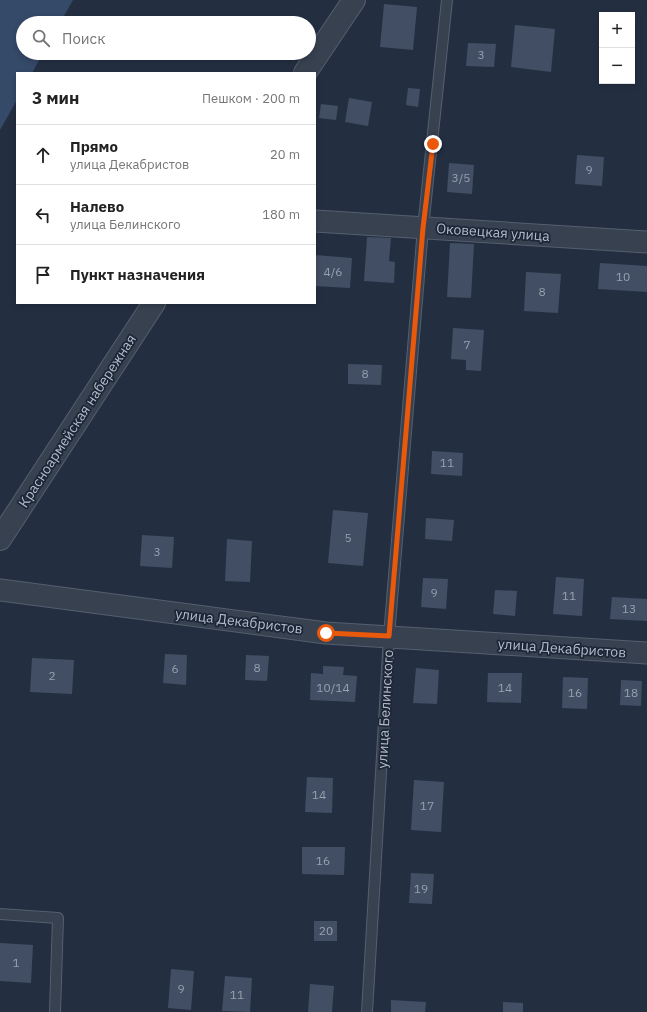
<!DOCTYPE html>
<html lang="ru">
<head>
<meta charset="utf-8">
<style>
	:root { --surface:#fff; --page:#f6f6f6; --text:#222; --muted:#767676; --line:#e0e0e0 }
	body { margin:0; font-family:"IBM Plex Sans",sans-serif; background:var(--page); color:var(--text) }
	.controls { position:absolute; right:12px; top:12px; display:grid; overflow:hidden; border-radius:0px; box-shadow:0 2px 6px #0003 }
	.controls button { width:36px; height:36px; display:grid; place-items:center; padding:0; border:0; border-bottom:1px solid var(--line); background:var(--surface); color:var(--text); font:20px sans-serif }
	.stop { position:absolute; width:12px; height:12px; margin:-9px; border:3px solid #ea580c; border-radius:50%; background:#fff }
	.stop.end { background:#ea580c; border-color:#fff; box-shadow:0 1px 4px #0008 }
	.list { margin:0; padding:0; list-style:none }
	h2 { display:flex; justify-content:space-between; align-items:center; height:52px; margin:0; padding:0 16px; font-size:17px }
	h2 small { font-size:13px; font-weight:400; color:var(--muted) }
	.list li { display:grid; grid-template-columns:26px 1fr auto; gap:12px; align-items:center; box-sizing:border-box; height:60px; padding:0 16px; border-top:1px solid var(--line) }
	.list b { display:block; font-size:15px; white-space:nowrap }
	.list p { margin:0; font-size:13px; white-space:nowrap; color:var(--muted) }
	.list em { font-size:13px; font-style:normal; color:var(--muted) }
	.icon { flex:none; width:22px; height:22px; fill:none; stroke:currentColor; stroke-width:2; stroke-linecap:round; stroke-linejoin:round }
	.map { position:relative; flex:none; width:647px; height:1012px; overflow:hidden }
	.search { position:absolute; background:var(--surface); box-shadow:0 2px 6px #0003; left:16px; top:16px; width:300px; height:44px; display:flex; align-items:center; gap:10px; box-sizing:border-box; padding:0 14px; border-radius:22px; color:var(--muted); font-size:15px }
	.panel { position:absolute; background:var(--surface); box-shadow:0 2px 6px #0003; left:16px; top:72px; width:300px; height:232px; border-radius:0px }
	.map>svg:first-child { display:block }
	.water { fill:#354969 }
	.building { fill:#424e63 }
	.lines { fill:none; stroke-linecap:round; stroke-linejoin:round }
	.service-casing { stroke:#555f6e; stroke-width:12 }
	.minor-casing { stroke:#555f6e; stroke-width:23 }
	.tertiary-casing { stroke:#555f6e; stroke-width:24 }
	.service { stroke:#374150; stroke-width:10 }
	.minor { stroke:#374150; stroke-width:21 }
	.tertiary { stroke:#374150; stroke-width:22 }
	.route { stroke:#ea580c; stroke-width:5 }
	.labels { text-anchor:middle; stroke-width:3.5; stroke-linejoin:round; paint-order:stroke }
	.number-label { font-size:12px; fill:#98a0b1 }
	.street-label { font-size:14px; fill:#b4bccb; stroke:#1c2636 }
</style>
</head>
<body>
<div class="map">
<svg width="647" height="1012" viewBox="0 0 647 1012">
	<rect width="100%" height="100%" fill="#232f41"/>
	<polygon class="water" points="0,0 73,0 60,23 23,23 23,53 43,53 32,73 17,73 17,100 0,130"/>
	<g class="building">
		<polygon points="384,4 417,7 413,50 380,47"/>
		<polygon points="515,25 555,29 551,72 511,67"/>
		<polygon points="468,43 496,44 494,67 466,66"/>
		<polygon points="408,88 420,89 418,107 406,105"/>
		<polygon points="349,98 372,102 368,126 345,122"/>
		<polygon points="321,104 338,106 336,120 319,118"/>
		<polygon points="577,155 604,157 602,186 575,184"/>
		<polygon points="449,163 474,165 472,194 447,192"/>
		<polygon points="367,237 391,238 389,261 395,262 394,283 364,281"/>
		<polygon points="450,243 474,244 471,298 447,297"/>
		<polygon points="315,255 352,258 350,288 315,286"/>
		<polygon points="600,263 647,266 647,292 598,289"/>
		<polygon points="526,272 561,274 558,313 524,311"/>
		<polygon points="453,328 484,330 481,371 466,370 466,360 451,359"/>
		<polygon points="348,364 382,365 381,385 348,384"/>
		<polygon points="432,451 463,453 462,476 431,474"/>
		<polygon points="333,510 368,513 363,566 328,563"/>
		<polygon points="426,518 454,520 452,541 425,539"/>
		<polygon points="142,535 174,537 172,568 140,566"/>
		<polygon points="227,539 252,541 250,582 225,581"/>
		<polygon points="556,577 584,579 582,616 553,614"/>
		<polygon points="423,578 448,579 446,609 421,607"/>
		<polygon points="495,590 517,591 515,616 493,614"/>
		<polygon points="612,597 647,599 647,621 610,619"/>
		<polygon points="165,654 187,655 186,685 163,683"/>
		<polygon points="246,655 269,656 267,681 245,680"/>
		<polygon points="32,658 74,660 72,694 30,692"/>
		<polygon points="323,666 344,667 343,675 357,676 355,702 310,700 311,673 323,674"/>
		<polygon points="416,668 439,670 437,704 413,703"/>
		<polygon points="488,673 522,673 521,703 487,702"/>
		<polygon points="563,677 588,678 587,709 562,708"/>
		<polygon points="621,680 642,681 641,706 620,705"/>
		<polygon points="307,777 333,778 332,813 305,812"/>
		<polygon points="414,780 444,782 441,832 411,830"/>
		<polygon points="302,847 345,847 344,875 302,874"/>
		<polygon points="411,873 434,874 432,904 409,903"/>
		<rect x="314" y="921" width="23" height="20"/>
		<polygon points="0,943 33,945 31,983 0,981"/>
		<polygon points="171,969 194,971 191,1010 168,1008"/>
		<polygon points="225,976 252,978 250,1012 222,1011"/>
		<polygon points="310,984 334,986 332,1012 308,1012"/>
		<polygon points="391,1000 426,1002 425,1012 391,1012"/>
		<polygon points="503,1002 523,1003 523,1012 503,1012"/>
	</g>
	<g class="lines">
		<g class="service-casing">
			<g id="service">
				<polyline points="0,914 58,918 55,1012"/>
				<polyline points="367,1012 389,636 423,228 447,0"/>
			</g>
		</g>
		<g class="minor-casing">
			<g id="minor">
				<polyline points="315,221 647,242"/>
				<polyline points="0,590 326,633 647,653"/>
			</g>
		</g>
		<g class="tertiary-casing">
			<g id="tertiary">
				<polyline points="305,73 354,0"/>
				<polyline points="0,539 154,303"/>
			</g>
		</g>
		<use href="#service" class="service"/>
		<use href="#minor" class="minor"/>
		<use href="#tertiary" class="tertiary"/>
	</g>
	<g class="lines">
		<polyline class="route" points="326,633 389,636 423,228 433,144"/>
	</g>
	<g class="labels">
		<g class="number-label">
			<text x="481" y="59">3</text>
			<text x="589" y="174">9</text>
			<text x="461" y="182">3/5</text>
			<text x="333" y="276">4/6</text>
			<text x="623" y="281">10</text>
			<text x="542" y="296">8</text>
			<text x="467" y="349">7</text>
			<text x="365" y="378">8</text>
			<text x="447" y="467">11</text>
			<text x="348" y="542">5</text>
			<text x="157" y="556">3</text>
			<text x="434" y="597">9</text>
			<text x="569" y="600">11</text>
			<text x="629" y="613">13</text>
			<text x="257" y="672">8</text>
			<text x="175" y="673">6</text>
			<text x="52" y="680">2</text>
			<text x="333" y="692">10/14</text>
			<text x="505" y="692">14</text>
			<text x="575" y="697">16</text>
			<text x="631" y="697">18</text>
			<text x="319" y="799">14</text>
			<text x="427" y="810">17</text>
			<text x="323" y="865">16</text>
			<text x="421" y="893">19</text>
			<text x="326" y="935">20</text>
			<text x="16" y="967">1</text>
			<text x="181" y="993">9</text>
			<text x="237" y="999">11</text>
		</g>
		<g class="street-label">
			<text transform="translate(493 232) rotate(4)" y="5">Оковецкая улица</text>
			<text transform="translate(77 421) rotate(-57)" y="5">Красноармейская набережная</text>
			<text transform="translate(239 621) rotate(7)" y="5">улица Декабристов</text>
			<text transform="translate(562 648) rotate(4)" y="5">улица Декабристов</text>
			<text transform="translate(385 709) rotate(-87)" y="5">улица Белинского</text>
		</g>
	</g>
</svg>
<div class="controls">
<button>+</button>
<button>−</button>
</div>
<div class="stop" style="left:326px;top:633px"></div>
<div class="stop end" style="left:433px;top:144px"></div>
<div class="search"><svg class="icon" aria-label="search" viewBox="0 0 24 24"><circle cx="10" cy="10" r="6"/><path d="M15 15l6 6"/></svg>Поиск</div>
<section class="panel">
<h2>3 мин<small>Пешком · 200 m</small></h2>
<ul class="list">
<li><svg class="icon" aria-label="ahead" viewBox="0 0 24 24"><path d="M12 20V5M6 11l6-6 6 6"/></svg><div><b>Прямо</b><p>улица Декабристов</p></div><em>20 m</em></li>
<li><svg class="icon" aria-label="left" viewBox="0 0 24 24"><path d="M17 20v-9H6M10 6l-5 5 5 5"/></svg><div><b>Налево</b><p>улица Белинского</p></div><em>180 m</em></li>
<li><svg class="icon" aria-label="arrive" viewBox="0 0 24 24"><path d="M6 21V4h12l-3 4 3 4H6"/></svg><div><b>Пункт назначения</b></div></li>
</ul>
</section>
</div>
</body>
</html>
